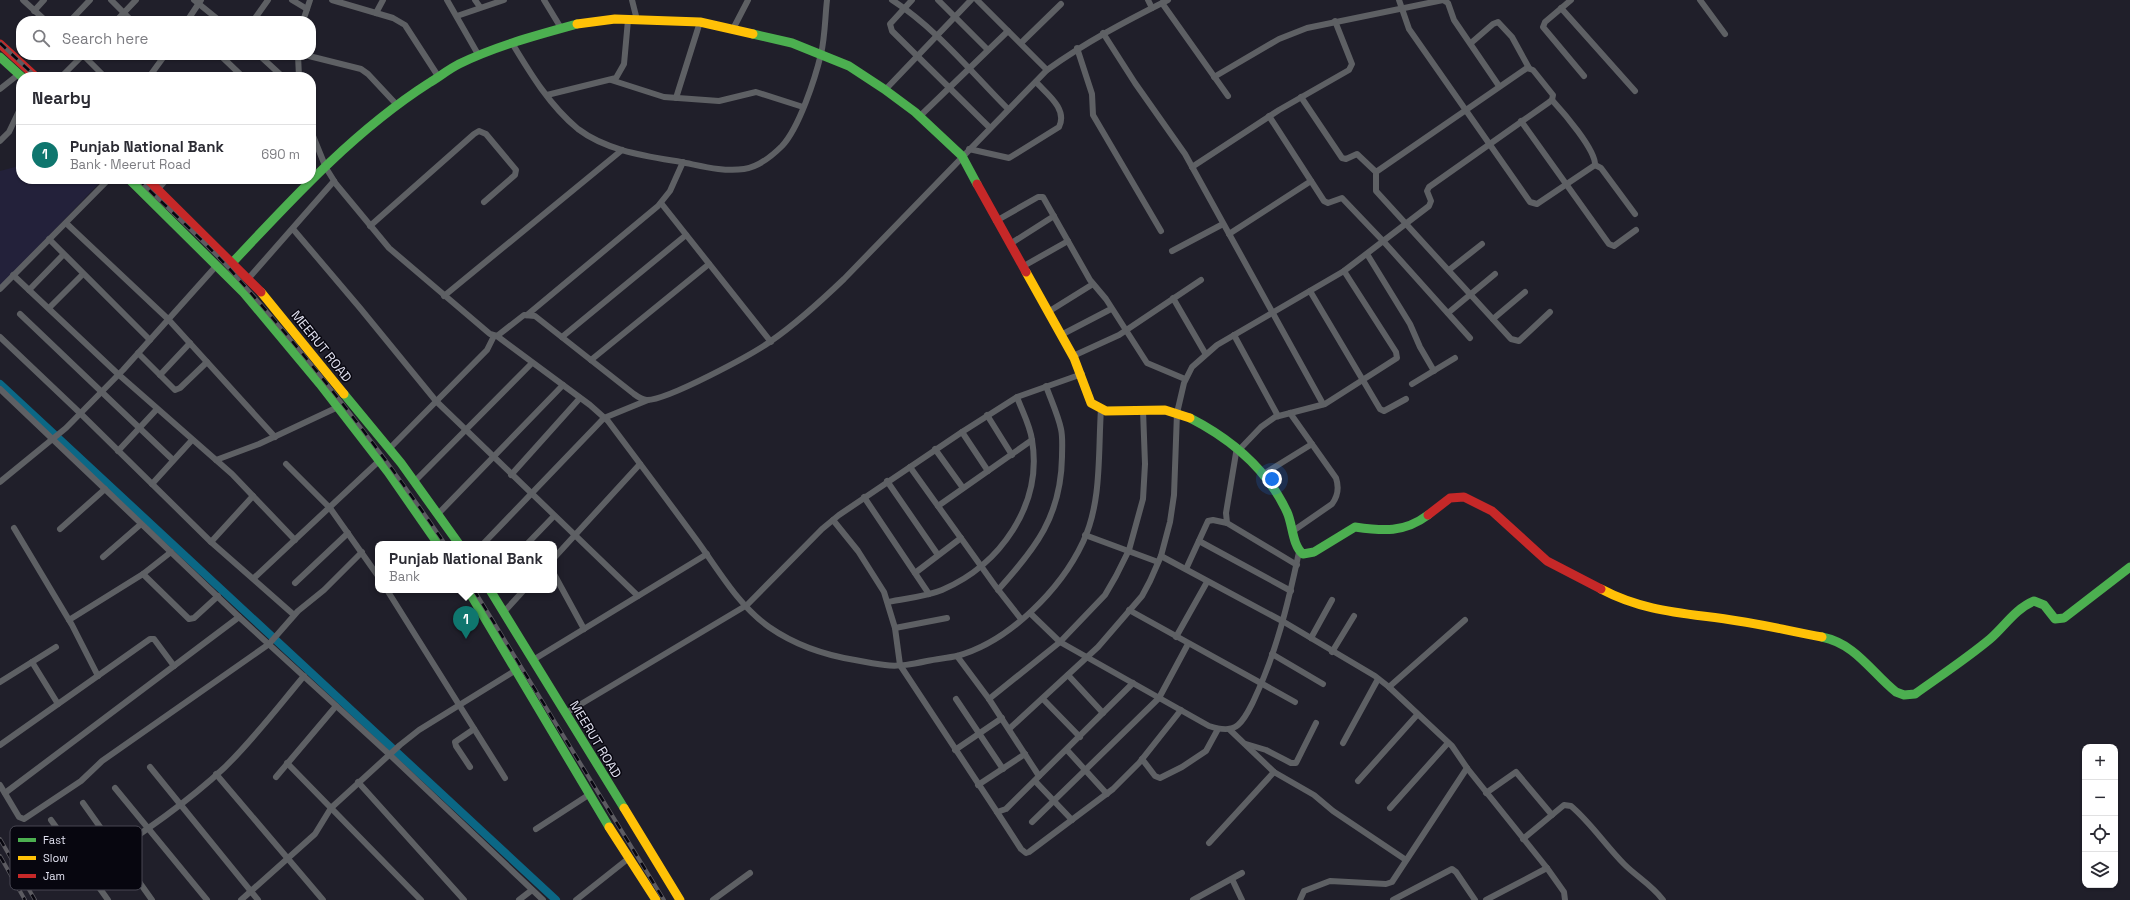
<!DOCTYPE html>
<html lang="en">
<head>
<meta charset="utf-8">
<style>
	:root { --surface:#fff; --page:#f2f2f3; --text:#2b2b33; --muted:#7c7c81; --line:#e1e1e2; --accent:#0f766e }
	body { margin:0; font-family:"Space Grotesk",sans-serif; background:var(--page); color:var(--text) }
	.controls { position:absolute; right:12px; bottom:12px; display:grid; overflow:hidden; border-radius:8px; box-shadow:0 1px 3px #0004 }
	.controls button { width:36px; height:36px; display:grid; place-items:center; padding:0; border:0; border-bottom:1px solid var(--line); background:var(--surface); color:var(--text); font:20px sans-serif }
	.you { position:absolute; left:1272px; top:479px; width:14px; height:14px; margin:-10px; border:3px solid #fff; border-radius:50%; background:#1a73e8; box-shadow:0 0 0 6px #1a73e833 }
	.badge { display:grid; place-items:center; width:26px; height:26px; border-radius:50%; background:var(--accent); color:#fff; font-size:13px; font-weight:700 }
	.pin { position:absolute; translate:-50% -33px; filter:drop-shadow(0 1px 2px #0008) }
	.pin::after { content:''; position:absolute; top:21px; width:14px; height:12px; background:inherit; clip-path:polygon(0 0,100% 0,50% 100%) }
	.popup { position:absolute; left:375px; top:541px; width:182px; height:52px; box-sizing:border-box; display:grid; place-content:center; border-radius:8px; background:var(--surface); filter:drop-shadow(0 1px 3px #0005); font-size:13px; white-space:nowrap; color:var(--muted) }
	.popup b { font-size:15px; color:var(--text) }
	.popup::after { content:''; position:absolute; left:50%; top:100%; margin-left:-8px; border:8px solid transparent; border-top-color:var(--surface) }
	.list { margin:0; padding:0; list-style:none }
	h2 { display:flex; justify-content:space-between; align-items:center; height:52px; margin:0; padding:0 16px; font-size:17px }
	h2 small { font-size:13px; font-weight:400; color:var(--muted) }
	.list li { display:grid; grid-template-columns:26px 1fr auto; gap:12px; align-items:center; box-sizing:border-box; height:60px; padding:0 16px; border-top:1px solid var(--line) }
	.list b { display:block; font-size:15px; white-space:nowrap }
	.list p { margin:0; font-size:13px; white-space:nowrap; color:var(--muted) }
	.list em { font-size:13px; font-style:normal; color:var(--muted) }
	.icon { flex:none; width:22px; height:22px; fill:none; stroke:currentColor; stroke-width:2; stroke-linecap:round; stroke-linejoin:round }
	.map { position:relative; flex:none; width:2130px; height:900px; overflow:hidden }
	.search { position:absolute; background:var(--surface); box-shadow:0 1px 3px #0004; left:16px; top:16px; width:300px; height:44px; display:flex; align-items:center; gap:10px; box-sizing:border-box; padding:0 14px; border-radius:16px; color:var(--muted); font-size:15px }
	.panel { position:absolute; background:var(--surface); box-shadow:0 1px 3px #0004; left:16px; top:72px; width:300px; height:112px; border-radius:16px }
	.map>svg:first-child { display:block }
	.built { fill:#23213a }
	.lines { fill:none; stroke-linecap:round; stroke-linejoin:round }
	.canal { stroke:#0b6785; stroke-width:8 }
	.street { stroke:#5e6064; stroke-width:6 }
	.fast { stroke:#4caf50; stroke-width:9 }
	.slow { stroke:#ffc107; stroke-width:9 }
	.jam { stroke:#c62828; stroke-width:9 }
	.rail-casing { stroke:#5c5b61; stroke-width:4 }
	.rail { stroke:#07060f; stroke-width:2.5; stroke-dasharray:8; stroke-linecap:butt }
	.labels { text-anchor:middle; stroke-width:3; stroke-linejoin:round; paint-order:stroke }
	.street-label { font-size:13px; fill:#e0e0ef; stroke:#07060f }
	.key { fill:#07060f; stroke:#484752; stroke-width:1 }
	.key-label { font-size:11px; fill:#e0e0ef }
</style>
</head>
<body>
<div class="map">
<svg width="2130" height="900" viewBox="0 0 2130 900">
	<rect width="100%" height="100%" fill="#201f2a"/>
	<polygon class="built" points="21,162 21,179 103,179 0,287 0,171 15,167"/>
	<g class="lines">
		<polyline class="canal" points="0,384 556,900"/>
		<g class="street">
			<polyline points="23,0 46,21"/>
			<polyline points="111,0 132,21"/>
			<polyline points="194,0 220,21"/>
			<polyline points="292,0 307,9"/>
			<polyline points="332,0 393,18 405,25 438,76"/>
			<polyline points="447,0 479,56"/>
			<polyline points="475,0 480,7"/>
			<polyline points="544,0 561,28"/>
			<polyline points="632,0 637,20"/>
			<path d="M892 0C936 28 971 72 1008 109"/>
			<polyline points="912,0 890,24 892,31 990,128"/>
			<polyline points="938,0 988,50"/>
			<polyline points="977,0 1047,70"/>
			<polyline points="1148,0 1152,8"/>
			<polyline points="1399,0 1409,29 1530,202 1537,204 1595,165 1601,168 1635,214"/>
			<polyline points="1571,0 1545,22 1543,27 1584,76"/>
			<polyline points="1700,0 1725,34"/>
			<polyline points="1162,3 1228,96"/>
			<polyline points="1561,8 1635,91"/>
			<polyline points="34,11 44,0"/>
			<polyline points="376,13 383,0"/>
			<polyline points="457,16 504,0"/>
			<polyline points="70,21 90,0"/>
			<polyline points="116,21 136,0"/>
			<polyline points="187,21 201,0"/>
			<polyline points="253,21 268,0"/>
			<polyline points="303,21 310,0"/>
			<polyline points="733,29 748,0"/>
			<polyline points="1103,33 1135,83 1185,154 1323,404"/>
			<path d="M512 43C530 73 550 106 578 129 607 151 646 156 681 162 702 166 723 172 744 169 758 167 772 156 782 146 799 128 815 79 821 54 825 37 825 18 827 0"/>
			<polyline points="1021,43 1061,4"/>
			<polyline points="1471,43 1493,24 1498,22 1512,37 1529,68"/>
			<polyline points="1077,48 1092,94 1093,115 1161,231"/>
			<polyline points="83,55 105,77"/>
			<polyline points="220,55 243,77"/>
			<polyline points="259,55 283,77"/>
			<polyline points="298,55 299,77"/>
			<polyline points="305,55 361,69 368,74 396,104"/>
			<polyline points="61,77 83,55"/>
			<polyline points="149,77 165,55"/>
			<polyline points="1214,77 1279,39 1307,28 1443,0 1448,3 1454,20 1499,86"/>
			<polyline points="611,80 664,97 719,101 756,92 803,107"/>
			<polyline points="0,89 19,74"/>
			<polyline points="885,90 971,0"/>
			<polyline points="547,95 616,78 624,64 628,20"/>
			<polyline points="676,98 700,22"/>
			<path d="M1552 100C1563 112 1596 150 1595 165"/>
			<polyline points="1269,116 1324,201 1328,203 1342,198 1384,242 1470,338"/>
			<polyline points="919,117 1008,31"/>
			<polyline points="1521,121 1609,244 1614,246 1636,230"/>
			<path d="M311 131 326 168 336 184 389 248 490 334 497 336 524 315 535 316 634 394C638 397 642 400 647 400 668 400 753 354 771 341 797 323 821 301 844 279L1047 70C1086 42 1126 21 1168 0"/>
			<polyline points="0,141 9,132 21,107"/>
			<path d="M969 149 1009 158 1059 127C1068 109 1047 94 1036 82"/>
			<polyline points="1192,167 1279,110 1349,70 1352,64 1335,21"/>
			<polyline points="1376,172 1376,191 1511,339 1519,341 1550,312"/>
			<polyline points="227,179 231,181 235,179"/>
			<polyline points="157,190 167,179"/>
			<polyline points="661,203 771,342"/>
			<polyline points="996,221 1038,197 1043,197 1090,280 1106,299 1147,363 1185,379"/>
			<polyline points="66,223 168,319 275,437"/>
			<polyline points="370,226 474,134 479,131 486,134 516,170 515,175 484,202"/>
			<polyline points="293,229 360,308 436,401 638,596"/>
			<polyline points="1229,234 1311,181"/>
			<polyline points="49,239 150,340"/>
			<polyline points="1010,244 1054,216"/>
			<polyline points="1172,251 1223,224"/>
			<polyline points="1367,254 1410,324 1420,347 1434,371"/>
			<polyline points="1022,267 1068,241"/>
			<polyline points="1449,270 1482,244"/>
			<polyline points="13,275 118,374 232,474 295,540"/>
			<polyline points="248,279 334,181"/>
			<polyline points="0,289 109,179"/>
			<polyline points="29,290 63,255"/>
			<polyline points="1310,291 1380,409 1384,411 1406,399"/>
			<polyline points="444,296 622,150"/>
			<polyline points="1173,298 1205,353"/>
			<polyline points="49,308 82,275"/>
			<polyline points="1048,312 1093,284"/>
			<polyline points="1448,313 1495,274"/>
			<polyline points="20,314 173,460"/>
			<polyline points="527,315 658,206 670,191 683,162"/>
			<polyline points="1493,319 1525,292"/>
			<polyline points="1061,335 1111,309"/>
			<polyline points="1234,335 1278,416"/>
			<path d="M497 336 590 405 608 421C638 461 668 501 698 542 719 571 739 606 769 627 795 645 824 655 855 660 865 662 875 664 885 665 899 667 913 664 927 661 937 659 947 658 957 656 1009 642 1061 589 1083 542 1102 502 1098 453 1101 409"/>
			<polyline points="0,337 80,413 211,542 294,615"/>
			<polyline points="562,337 686,235"/>
			<polyline points="138,353 175,390 180,388 207,362"/>
			<polyline points="1073,356 1119,335 1201,280"/>
			<polyline points="591,360 709,264"/>
			<polyline points="160,375 190,343"/>
			<polyline points="1412,384 1455,358"/>
			<polyline points="0,389 239,617 390,755 543,900"/>
			<path d="M1290 413 1336 478C1339 487 1338 496 1332 504L1293 531"/>
			<polyline points="987,415 1012,455"/>
			<polyline points="962,432 988,471"/>
			<polyline points="1237,447 1226,513 1227,523 1297,565"/>
			<polyline points="390,448 487,350 494,336"/>
			<polyline points="935,449 963,488"/>
			<polyline points="1239,450 1261,427 1275,417 1325,404 1397,358 1396,352 1344,271"/>
			<polyline points="118,451 157,409"/>
			<polyline points="216,460 259,444 338,407"/>
			<polyline points="286,464 330,508 378,576"/>
			<polyline points="910,467 996,587 1021,619"/>
			<polyline points="511,475 580,398"/>
			<polyline points="1262,475 1312,444"/>
			<polyline points="415,481 532,363"/>
			<polyline points="887,481 938,555"/>
			<polyline points="0,482 66,428 123,370 217,265"/>
			<polyline points="152,484 192,440"/>
			<polyline points="864,497 929,594"/>
			<polyline points="938,506 1032,440"/>
			<polyline points="438,514 563,385"/>
			<polyline points="833,520 858,551 884,592 895,628 900,665 997,812 1006,809 1133,683"/>
			<polyline points="14,528 72,625 98,676"/>
			<polyline points="60,529 105,489"/>
			<polyline points="1085,535 1158,562"/>
			<polyline points="1199,541 1291,591"/>
			<polyline points="211,542 253,496"/>
			<polyline points="483,544 604,418 648,400"/>
			<polyline points="527,544 554,516"/>
			<polyline points="1161,556 1284,622 1375,676 1389,687 1452,746 1467,768 1547,868 1564,892 1565,900"/>
			<polyline points="103,557 141,524"/>
			<polyline points="554,558 640,464"/>
			<polyline points="1186,569 1208,521 1213,520 1227,523"/>
			<polyline points="915,573 961,538"/>
			<polyline points="143,574 189,619 194,618 218,596"/>
			<polyline points="554,574 584,629"/>
			<polyline points="254,578 379,461"/>
			<polyline points="295,583 348,533"/>
			<polyline points="387,590 505,778"/>
			<path d="M998 590C1036 548 1061 516 1062 457 1062 448 1063 438 1061 429 1058 415 1051 400 1046 386"/>
			<path d="M888 602C906 598 925 597 942 590 1000 565 1043 505 1032 440 1030 425 1022 411 1017 397"/>
			<polyline points="1129,610 1295,702"/>
			<polyline points="503,613 524,590"/>
			<path d="M1030 613 1060 642 1209 726C1218 729 1230 732 1238 725 1245 719 1249 710 1253 702 1276 654 1288 604 1299 552"/>
			<polyline points="69,620 143,574 171,552"/>
			<polyline points="895,628 947,618"/>
			<polyline points="1176,637 1207,582"/>
			<polyline points="1311,638 1332,600"/>
			<polyline points="1332,652 1354,616"/>
			<polyline points="1272,654 1323,684"/>
			<polyline points="957,656 989,699 1039,776"/>
			<polyline points="533,660 707,554"/>
			<polyline points="32,662 58,704"/>
			<polyline points="1068,675 1103,713"/>
			<polyline points="0,682 56,647"/>
			<polyline points="1389,687 1465,620"/>
			<polyline points="956,699 1003,769"/>
			<polyline points="989,699 1060,642 1105,595 1116,576 1129,550 1143,499 1145,464 1143,410"/>
			<polyline points="1043,699 1080,737"/>
			<polyline points="566,713 747,605 822,529 839,515 962,432 1017,397 1082,374"/>
			<polyline points="1009,729 1098,647 1142,596 1150,581 1161,556 1170,522 1174,495 1177,413 1184,383 1192,367 1217,345 1344,271 1429,206 1431,201 1427,191 1429,187 1548,103 1552,100 1553,95 1533,70 1527,68 1376,172 1357,154 1346,159 1342,158 1301,97"/>
			<polyline points="1229,729 1274,772 1314,795 1333,811 1406,860"/>
			<polyline points="1343,743 1378,679"/>
			<polyline points="1246,744 1266,750 1291,763 1296,763 1316,723"/>
			<polyline points="0,745 150,639 154,639 174,666"/>
			<polyline points="955,750 1002,718"/>
			<polyline points="1067,750 1107,794"/>
			<polyline points="1142,759 1155,776 1160,778 1182,767 1206,751 1218,729"/>
			<polyline points="287,763 421,900"/>
			<polyline points="150,767 258,900"/>
			<polyline points="470,767 456,746 455,742 474,729"/>
			<polyline points="216,774 323,900"/>
			<polyline points="276,777 336,706"/>
			<polyline points="1035,781 1072,820"/>
			<polyline points="1358,781 1417,715"/>
			<polyline points="358,782 464,900"/>
			<polyline points="0,785 19,817 24,819 81,781 102,761 269,644 298,611 324,590 362,552"/>
			<polyline points="978,785 1025,754"/>
			<polyline points="115,788 207,900"/>
			<polyline points="5,793 239,617"/>
			<polyline points="1486,793 1516,772 1552,815"/>
			<polyline points="83,803 152,900"/>
			<polyline points="1390,808 1448,743"/>
			<polyline points="997,812 1021,849 1026,853 1029,852 1113,789 1139,763 1181,710"/>
			<polyline points="51,820 108,900"/>
			<polyline points="1032,822 1159,698 1188,644"/>
			<polyline points="536,829 590,794"/>
			<path d="M1523 839 1564 805 1571 806C1591 823 1606 846 1624 864 1637 877 1652 885 1663 900"/>
			<polyline points="1209,843 1274,772"/>
			<polyline points="1232,879 1242,900"/>
			<path d="M65 885C118 848 176 813 224 768 253 740 278 707 304 676"/>
			<polyline points="241,900 315,834 331,808 400,745 419,730 516,670"/>
			<polyline points="519,900 532,890"/>
			<polyline points="576,900 629,858"/>
			<polyline points="713,900 750,873"/>
			<polyline points="1193,900 1242,873"/>
			<polyline points="1300,900 1304,891 1330,881 1386,884 1392,882 1467,768"/>
			<polyline points="1393,900 1452,869 1456,872 1475,900"/>
			<polyline points="1486,900 1547,868"/>
		</g>
		<g class="fast">
			<polyline points="753,34 792,43 849,66 884,89 915,112 962,156 977,184"/>
			<polyline points="0,57 22,77"/>
			<polyline points="129,179 244,293 320,384 388,472 438,544"/>
			<path d="M232 263C292 199 354 131 429 83 439 77 449 69 459 64 496 46 537 35 577 24"/>
			<polyline points="344,394 401,463 459,544"/>
			<path d="M1190 418C1231 439 1267 469 1287 512 1293 525 1292 545 1303 554L1314 552 1355 527C1383 531 1404 533 1428 515"/>
			<polyline points="468,590 609,827"/>
			<polyline points="490,590 624,808"/>
			<path d="M1822 637C1856 644 1871 672 1896 692L1904 695 1915 694C1940 676 1966 659 1990 639 2005 626 2015 609 2034 601L2044 605 2055 619 2064 618 2130 567"/>
		</g>
		<g class="slow">
			<polyline points="577,24 615,19 700,22 753,34"/>
			<polyline points="1026,272 1074,358 1091,403 1106,411 1165,410 1190,418"/>
			<polyline points="261,292 344,394"/>
			<path d="M1601 589C1646 613 1689 613 1738 621 1766 625 1794 632 1822 637"/>
			<polyline points="624,808 680,900"/>
			<polyline points="609,827 656,900"/>
		</g>
		<g class="jam">
			<polyline points="0,44 36,77"/>
			<polyline points="147,179 261,292"/>
			<polyline points="977,184 1026,272"/>
			<polyline points="1428,515 1450,498 1464,497 1492,511 1547,561 1601,589"/>
		</g>
		<g class="rail-casing">
			<g id="rail">
				<polyline points="0,43 36,77"/>
				<path d="M138 179C170 211 205 241 235 275 310 359 381 450 445 544"/>
				<polyline points="474,590 664,900"/>
				<polyline points="0,839 35,900"/>
				<polyline points="0,856 25,900"/>
			</g>
		</g>
		<use href="#rail" class="rail"/>
	</g>
	<g class="labels">
		<g class="street-label">
			<text transform="translate(322 346) rotate(51)" y="5">MEERUT ROAD</text>
			<text transform="translate(596 739) rotate(59)" y="5">MEERUT ROAD</text>
		</g>
	</g>
	<rect x="10" y="826" width="132" height="64" rx="6" class="key"/>
	<rect x="18" y="838" width="18" height="4" fill="#4caf50"/>
	<rect x="18" y="856" width="18" height="4" fill="#ffc107"/>
	<rect x="18" y="874" width="18" height="4" fill="#c62828"/>
	<g class="key-label">
		<text x="43" y="844">Fast</text>
		<text x="43" y="862">Slow</text>
		<text x="43" y="880">Jam</text>
	</g>
</svg>
<div class="controls">
<button>+</button>
<button>−</button>
<button><svg class="icon" aria-label="locate" viewBox="0 0 24 24"><circle cx="12" cy="12" r="6"/><path d="M12 2v4M12 18v4M2 12h4M18 12h4"/></svg></button>
<button><svg class="icon" aria-label="layers" viewBox="0 0 24 24"><path d="M12 4l9 5-9 5-9-5zM3 14l9 5 9-5"/></svg></button>
</div>
<div class="you"></div>
<div class="pin badge" style="left:466px;top:639px">1</div>
<div class="popup"><b>Punjab National Bank</b>Bank</div>
<div class="search"><svg class="icon" aria-label="search" viewBox="0 0 24 24"><circle cx="10" cy="10" r="6"/><path d="M15 15l6 6"/></svg>Search here</div>
<section class="panel">
<h2>Nearby<small></small></h2>
<ul class="list">
<li><span class="badge">1</span><div><b>Punjab National Bank</b><p>Bank · Meerut Road</p></div><em>690 m</em></li>
</ul>
</section>
</div>
</body>
</html>
